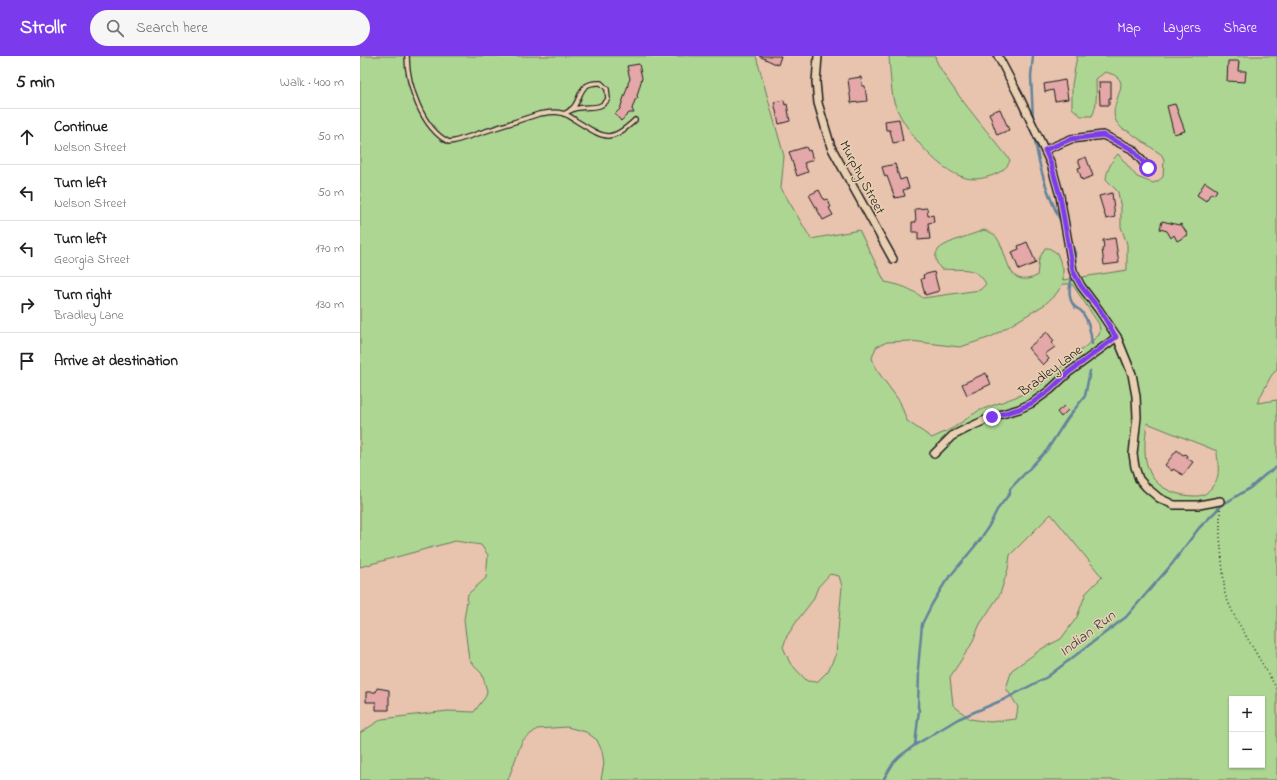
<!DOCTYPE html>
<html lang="en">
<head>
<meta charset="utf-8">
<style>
	:root { --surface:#fff; --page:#f6f6f6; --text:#202124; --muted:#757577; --line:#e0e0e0; --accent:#7c3aed }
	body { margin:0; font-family:"Indie Flower",sans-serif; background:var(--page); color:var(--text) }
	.controls { position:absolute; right:12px; bottom:12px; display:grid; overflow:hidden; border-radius:0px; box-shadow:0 1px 3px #0004 }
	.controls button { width:36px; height:36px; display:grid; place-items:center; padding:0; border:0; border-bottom:1px solid var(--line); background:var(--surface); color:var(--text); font:20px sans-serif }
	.stop { position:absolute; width:12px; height:12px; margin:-9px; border:3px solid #7c3aed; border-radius:50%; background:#fff }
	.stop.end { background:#7c3aed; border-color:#fff; box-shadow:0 1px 4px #0008 }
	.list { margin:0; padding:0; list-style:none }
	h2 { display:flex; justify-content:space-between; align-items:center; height:52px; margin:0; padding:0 16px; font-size:17px }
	h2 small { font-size:13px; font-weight:400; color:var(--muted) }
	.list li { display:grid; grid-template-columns:26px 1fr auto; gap:12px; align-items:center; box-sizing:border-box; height:56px; padding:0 16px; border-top:1px solid var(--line) }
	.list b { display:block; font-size:15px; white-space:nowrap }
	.list p { margin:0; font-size:13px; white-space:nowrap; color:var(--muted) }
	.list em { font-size:13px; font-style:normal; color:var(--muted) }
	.icon { flex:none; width:22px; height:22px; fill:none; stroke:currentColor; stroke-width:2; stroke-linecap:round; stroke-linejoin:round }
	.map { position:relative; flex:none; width:917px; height:724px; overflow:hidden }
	header { display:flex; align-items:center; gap:24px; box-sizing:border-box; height:56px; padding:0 20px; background:var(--accent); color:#fff }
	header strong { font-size:19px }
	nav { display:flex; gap:22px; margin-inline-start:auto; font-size:14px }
	.search { width:280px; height:36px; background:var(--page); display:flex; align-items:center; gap:10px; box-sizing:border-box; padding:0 14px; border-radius:22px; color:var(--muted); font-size:15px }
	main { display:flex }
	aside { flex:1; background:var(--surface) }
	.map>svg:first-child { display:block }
	.green { fill:#aed693; stroke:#657958; fill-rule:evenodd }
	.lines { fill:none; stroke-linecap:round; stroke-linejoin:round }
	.stream { stroke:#62839b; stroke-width:2.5 }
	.building { fill:#e3a8a7; stroke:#1c1c1c }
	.lane-casing { stroke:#1c1c1c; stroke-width:6 }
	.street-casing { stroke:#1c1c1c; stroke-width:10 }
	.path { stroke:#1c1c1c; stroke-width:1.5; stroke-dasharray:1 3; stroke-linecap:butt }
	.lane { stroke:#ead0b2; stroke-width:3.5 }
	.street { stroke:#ead0b2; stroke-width:7 }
	.route { stroke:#7c3aed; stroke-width:5 }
	.labels { text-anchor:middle; stroke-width:3; stroke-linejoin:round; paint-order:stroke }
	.street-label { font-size:14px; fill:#1c1c1c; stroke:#ead0b2 }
	.water-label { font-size:15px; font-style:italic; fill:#333e46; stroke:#ead0b2 }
</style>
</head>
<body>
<header>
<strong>Strollr</strong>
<div class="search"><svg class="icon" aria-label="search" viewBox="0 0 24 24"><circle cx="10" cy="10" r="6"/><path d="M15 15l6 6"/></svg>Search here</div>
<nav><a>Map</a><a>Layers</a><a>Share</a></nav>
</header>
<main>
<aside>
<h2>5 min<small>Walk · 400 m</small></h2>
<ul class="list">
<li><svg class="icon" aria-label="ahead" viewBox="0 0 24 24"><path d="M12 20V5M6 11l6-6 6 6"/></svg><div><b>Continue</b><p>Nelson Street</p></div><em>50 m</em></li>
<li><svg class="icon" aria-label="left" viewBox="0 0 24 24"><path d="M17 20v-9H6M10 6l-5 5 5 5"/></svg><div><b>Turn left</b><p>Nelson Street</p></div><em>50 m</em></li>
<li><svg class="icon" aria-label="left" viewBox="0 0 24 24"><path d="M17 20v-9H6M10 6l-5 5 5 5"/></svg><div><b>Turn left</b><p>Georgia Street</p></div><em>170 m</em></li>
<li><svg class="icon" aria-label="right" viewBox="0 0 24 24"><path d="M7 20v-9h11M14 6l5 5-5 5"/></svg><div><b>Turn right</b><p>Bradley Lane</p></div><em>130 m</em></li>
<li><svg class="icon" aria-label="arrive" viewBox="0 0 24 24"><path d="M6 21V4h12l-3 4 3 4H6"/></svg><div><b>Arrive at destination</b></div></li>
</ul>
</aside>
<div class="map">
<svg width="917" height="724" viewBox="0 0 917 724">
	<rect width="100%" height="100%" fill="#e8c4af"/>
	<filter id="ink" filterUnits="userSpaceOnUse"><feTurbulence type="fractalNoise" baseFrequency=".025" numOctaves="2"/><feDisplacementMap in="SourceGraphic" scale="8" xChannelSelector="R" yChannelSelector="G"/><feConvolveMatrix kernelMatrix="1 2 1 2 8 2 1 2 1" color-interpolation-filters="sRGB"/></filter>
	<g filter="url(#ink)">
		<g class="green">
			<path d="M0 0H396L424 100 421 132 451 183 499 174 525 226C541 229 550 232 563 242L620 234 626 228C616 208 598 215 581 213 576 207 573 199 579 193 586 186 614 178 624 174 629 176 634 177 637 182 649 199 646 234 677 220L679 203 685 192H689L697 197 703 213V224L767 214V188L761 171V153L758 136 746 123C747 114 752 104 758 98L777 121 793 127 798 125 803 121 804 104 802 99 768 75C763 74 761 72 758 68 745 52 770 30 757 21 754 18 748 17 745 16L736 23C736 36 738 49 732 60H721L712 52V29L717 0H917V313L911 320 897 347 917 344V724H241L244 707 242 695 237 684 226 676 207 671 177 673 162 685 148 724H0V677L22 663 88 655 114 656 126 640 127 635 122 618 109 604 104 564 108 538 126 522 128 499 121 489 95 485 0 511ZM703 228H712L739 268 740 274 739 279 674 334 618 355 593 372 572 382 547 365 540 346 516 313 512 302 516 291 527 286 551 285 600 291 631 281 684 249 696 238ZM787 367 857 395C857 403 860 415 857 423 854 429 849 436 843 439 840 440 837 440 834 440 818 440 799 433 791 419 782 402 785 385 787 367ZM691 458 742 521 726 537 717 561 701 583 683 592 652 614 646 632 658 651 656 663 630 666 610 663 593 649 590 621 611 589 620 568 640 538 648 513 650 499ZM470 518 479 520 482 530 476 598 468 615 457 626 447 625 430 607 423 591 427 580 439 562 453 544 458 531ZM872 643H902V709H872Z"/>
			<path d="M529 0H575C577 17 636 86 650 104 648 113 636 119 627 121 620 123 610 124 603 121 576 113 543 72 534 46 531 35 530 13 529 0Z"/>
		</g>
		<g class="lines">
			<g class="stream">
				<polyline points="673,63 671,20 673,0"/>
				<path d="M674 78C679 113 687 137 702 168"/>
				<polyline points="712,189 716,200 714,209"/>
				<path d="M713 218C710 228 706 241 715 251 717 253 720 253 722 256 729 265 731 276 732 288"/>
				<polyline points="555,689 559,654 558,651 559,616 558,613 562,568 572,548 586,525 620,484 630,468 637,454 650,437 650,433 687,394 707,363 725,340 730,315"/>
				<polyline points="523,724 534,706 540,700 555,689 598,663 645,643 687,621 766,561 812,508 839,472 862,449 890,432 906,418 917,411"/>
			</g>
		</g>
		<g class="building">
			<polygon points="399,0 421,0 418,9"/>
			<polygon points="868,5 879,5 878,15 886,15 885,26 867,25"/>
			<polygon points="279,8 282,22 277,40 278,42 275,44 272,53 274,57 269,57 261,65 255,58 260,53 268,29 268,27 270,23 267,10"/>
			<polygon points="501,21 502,30 505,30 507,45 491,47 488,23"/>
			<polygon points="705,24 708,43 695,45 693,34 685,36 684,28"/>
			<polygon points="739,26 751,26 751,42 749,42 749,49 740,49"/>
			<polygon points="424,44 425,49 427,48 430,65 419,68 414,46"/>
			<polygon points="815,48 825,75 814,78 807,50"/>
			<polygon points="640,53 649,74 637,79 629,57"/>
			<polygon points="539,63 543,85 533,87 530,74 526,74 525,65"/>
			<polygon points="446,91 448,95 450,94 453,104 444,107 448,116 437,120 429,96"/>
			<polygon points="726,101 733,120 722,124 718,112 721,111 718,104"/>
			<polygon points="535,108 540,124 546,122 549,132 543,134 545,140 535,142 527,120 525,121 522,111"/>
			<polygon points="845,126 857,134 854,139 851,137 846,145 837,139"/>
			<polygon points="459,134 464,144 467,143 471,151 469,152 473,159 463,164 449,139"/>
			<polygon points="752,137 755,161 746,163 739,140"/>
			<polygon points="567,152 568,160 573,159 574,166 568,167 570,183 558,184 558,176 552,176 552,166 556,166 555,153"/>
			<polygon points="802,165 819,169 821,168 828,179 817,185 814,179 811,182 807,175 800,173"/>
			<polygon points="755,182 759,207 744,209 742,193 744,192 743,184"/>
			<polygon points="667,186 676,207 659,214 652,196 659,193 658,190"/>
			<polygon points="574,216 579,235 565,239 561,223 564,222 563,219"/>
			<polygon points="687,276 694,285 692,287 695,291 685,298 689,303 683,309 668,292"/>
			<polygon points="626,317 631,328 607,339 602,328"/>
			<polygon points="704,350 708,354 701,361 697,356"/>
			<polygon points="817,394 823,399 825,398 827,400 827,402 833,406 823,419 813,413 812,415 805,409"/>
			<polygon points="17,632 29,634 29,654 16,654 16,646 6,646 6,636 16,636"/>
		</g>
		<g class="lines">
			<g class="lane-casing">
				<g id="lane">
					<path d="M47 0C47 28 62 73 89 86L95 85 179 58C186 57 195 55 201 57 207 58 211 61 215 64 243 81 249 89 275 64"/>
					<path d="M204 58C209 55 214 52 219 52 230 50 241 54 248 43L247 33 241 27C215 25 223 47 210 54"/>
				</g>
			</g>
			<g class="street-casing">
				<g id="street">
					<polyline points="458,0 456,26 458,47 471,91 533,203"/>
					<polyline points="638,0 658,38 691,108 700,140 713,215 721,230 739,254 757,281 772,318 776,340 777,361 773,398 775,411 779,423 786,431 799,442 814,449 839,449 860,445"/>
					<polyline points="685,94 711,83 743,79 772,93 788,112"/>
					<polyline points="574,398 592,380 610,371 632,361 659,353 672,347 690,334 708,317 757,281"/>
				</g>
			</g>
			<polyline class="path" points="860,453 860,481 865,539 875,561 917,633"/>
			<use href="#lane" class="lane"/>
			<use href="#street" class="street"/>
		</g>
	</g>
	<g class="lines" filter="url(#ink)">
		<polyline class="route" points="632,361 659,353 672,347 690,334 708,317 756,281 740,254 721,230 713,215 700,140 691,108 685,94 711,83 743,79 772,93 788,112"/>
	</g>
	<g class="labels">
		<g class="street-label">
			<text transform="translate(503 121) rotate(62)" y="5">Murphy Street</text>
			<text transform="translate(690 314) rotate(-37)" y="5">Bradley Lane</text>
		</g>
		<g class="water-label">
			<text transform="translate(727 577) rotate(-37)" y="5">Indian Run</text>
		</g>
	</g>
</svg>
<div class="controls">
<button>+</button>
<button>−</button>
</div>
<div class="stop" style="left:788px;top:112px"></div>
<div class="stop end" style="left:632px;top:361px"></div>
</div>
</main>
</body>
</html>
